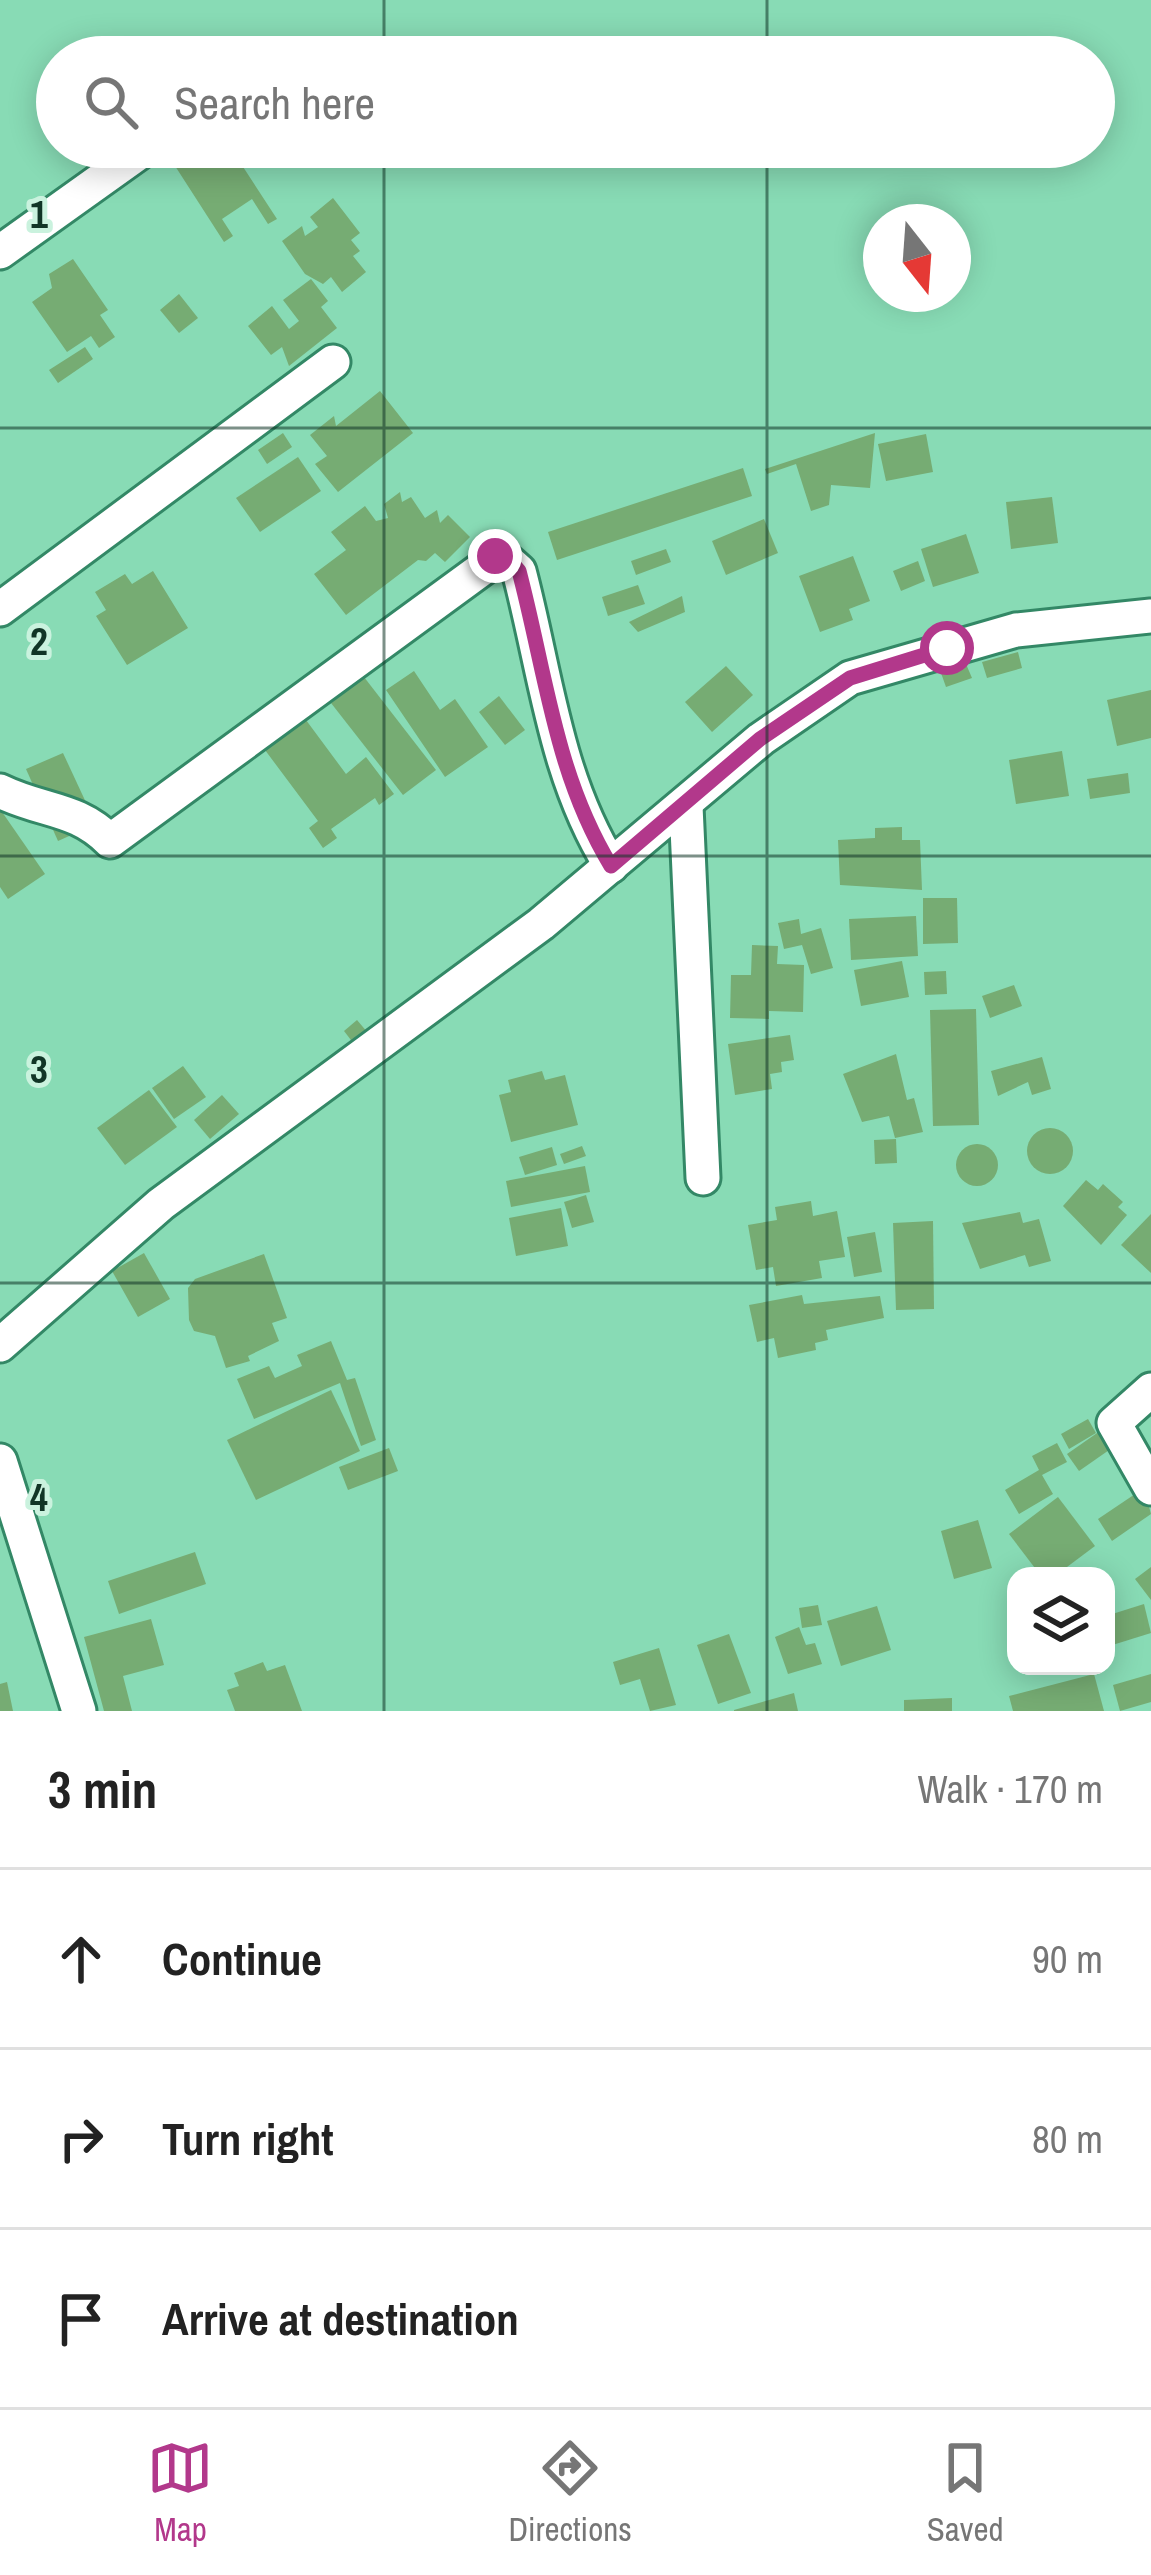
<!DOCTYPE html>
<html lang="en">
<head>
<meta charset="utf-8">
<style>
	:root { --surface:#fff; --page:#f2f2f2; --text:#222; --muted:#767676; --line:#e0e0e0; --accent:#b2388b }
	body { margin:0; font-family:"Archivo Narrow",sans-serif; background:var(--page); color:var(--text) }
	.controls { position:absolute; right:36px; bottom:36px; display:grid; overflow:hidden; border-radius:24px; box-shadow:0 6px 30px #0003 }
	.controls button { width:108px; height:108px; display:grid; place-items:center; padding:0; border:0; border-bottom:3px solid var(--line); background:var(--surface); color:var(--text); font:60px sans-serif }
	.compass { position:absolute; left:863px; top:204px; width:108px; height:108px; border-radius:50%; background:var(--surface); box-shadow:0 6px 30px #0003; rotate:163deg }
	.stop { position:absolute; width:36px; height:36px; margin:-27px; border:9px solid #b2388b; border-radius:50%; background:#fff }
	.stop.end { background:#b2388b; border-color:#fff; box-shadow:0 3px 12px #0008 }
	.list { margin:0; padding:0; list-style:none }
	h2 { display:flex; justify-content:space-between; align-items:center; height:156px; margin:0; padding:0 48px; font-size:51px }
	h2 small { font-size:39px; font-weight:400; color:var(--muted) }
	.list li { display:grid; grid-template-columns:78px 1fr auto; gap:36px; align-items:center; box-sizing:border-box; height:180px; padding:0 48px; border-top:3px solid var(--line) }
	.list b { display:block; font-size:45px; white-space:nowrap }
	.list em { font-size:39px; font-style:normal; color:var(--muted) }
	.icon { flex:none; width:66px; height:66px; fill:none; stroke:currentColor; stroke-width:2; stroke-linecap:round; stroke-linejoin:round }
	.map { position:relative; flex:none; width:1151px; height:1711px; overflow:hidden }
	.search { position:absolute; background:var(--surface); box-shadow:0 6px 30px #0003; left:36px; right:36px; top:36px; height:132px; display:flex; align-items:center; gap:30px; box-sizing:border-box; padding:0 42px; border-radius:66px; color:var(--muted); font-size:45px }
	.sheet { height:696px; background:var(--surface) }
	nav { display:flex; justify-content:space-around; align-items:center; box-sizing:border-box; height:168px; border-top:3px solid var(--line); background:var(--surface); font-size:33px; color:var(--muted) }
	nav a { display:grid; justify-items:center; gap:6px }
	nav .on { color:var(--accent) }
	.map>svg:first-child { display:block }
	.building { fill:#76ac73 }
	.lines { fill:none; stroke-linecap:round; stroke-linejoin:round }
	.minor-casing { stroke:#386; stroke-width:39 }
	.minor { stroke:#fff; stroke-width:33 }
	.route { stroke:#b2388b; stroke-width:15 }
	.grid { fill:none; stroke:#113526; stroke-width:3; stroke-opacity:0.55 }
	.grid-label { font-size:39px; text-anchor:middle; font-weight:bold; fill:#113526; stroke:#caf2de; stroke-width:10; stroke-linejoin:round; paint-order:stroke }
</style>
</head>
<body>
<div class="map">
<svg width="1151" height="1711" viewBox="0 0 1151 1711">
	<rect width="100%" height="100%" fill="#88dbb5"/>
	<g class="building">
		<polygon points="163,42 175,57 143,57"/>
		<polygon points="179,147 234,153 277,219 268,224 252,199 222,219 233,236 224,242 168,155"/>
		<polygon points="333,198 360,233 351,240 360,251 353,256 366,272 342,292 331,277 323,284 305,274 282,241 302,226 305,236 318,227 310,217"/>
		<polygon points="73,259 108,310 100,315 115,337 99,348 91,336 67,352 32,302 52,288 49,274"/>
		<polygon points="311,279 328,301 321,307 337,328 289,366 282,347 271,355 248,326 272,306 289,329 299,321 283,300"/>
		<polygon points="179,294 198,318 179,333 160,310"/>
		<polygon points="85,347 93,359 58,383 49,370"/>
		<polygon points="380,391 413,433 338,492 315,464 327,456 310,435 334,416 336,426"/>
		<polygon points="283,433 292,447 267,464 258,450"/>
		<polygon points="875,433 870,488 831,485 829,505 811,511 796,464 767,474 765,469"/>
		<polygon points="926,434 933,472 886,481 878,444"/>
		<polygon points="298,457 321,491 260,532 236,498"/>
		<polygon points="743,468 752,496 557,560 548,532"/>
		<polygon points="400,492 402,502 411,497 425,518 437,510 440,523 448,515 470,537 445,562 435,553 426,561 418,560 346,615 314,574 346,550 331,532 365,506 376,521 388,518 384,504"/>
		<polygon points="1052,497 1058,543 1011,549 1006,502"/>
		<polygon points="764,519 778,553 726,575 712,541"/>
		<polygon points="966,534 979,573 933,587 921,549"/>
		<polygon points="666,549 671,562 636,575 631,561"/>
		<polygon points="853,556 870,601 849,609 853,620 820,632 799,576"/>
		<polygon points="918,561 925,581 901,591 893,571"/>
		<polygon points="153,571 188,628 127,665 96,616 106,610 95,592 125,574 132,584"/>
		<polygon points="638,585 645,604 608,616 602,597"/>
		<polygon points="682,596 685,612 638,632 629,622"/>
		<polygon points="1018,652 1022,668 987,678 982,662"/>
		<polygon points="966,664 972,678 946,687 941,673"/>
		<polygon points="726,666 753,695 712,732 685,702"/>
		<polygon points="414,671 440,710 455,699 488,747 445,777 386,690"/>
		<polygon points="364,677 436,770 403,795 331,703"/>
		<polygon points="1151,690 1151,738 1117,746 1107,700"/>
		<polygon points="499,696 525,730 505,745 479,712"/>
		<polygon points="306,720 346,774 366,757 394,794 379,805 375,798 331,829 337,838 323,848 309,828 318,821 265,750"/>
		<polygon points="1062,751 1069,796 1016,804 1009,760"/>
		<polygon points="63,753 96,824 58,841 26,769"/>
		<polygon points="1128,773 1130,793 1090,799 1087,779"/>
		<polygon points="0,809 45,874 8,899 0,887"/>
		<polygon points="902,827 902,840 920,840 922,890 840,885 838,840 875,838 875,828"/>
		<polygon points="923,898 957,898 958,943 923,944"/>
		<polygon points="916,916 918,956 851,960 849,919"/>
		<polygon points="799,919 801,934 821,928 833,968 811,974 802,945 784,949 778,923"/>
		<polygon points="752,945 778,946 777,964 804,965 803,1012 769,1011 769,1019 730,1018 731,975 751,975"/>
		<polygon points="902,961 909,997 861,1006 854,970"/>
		<polygon points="946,971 947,994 925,995 924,972"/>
		<polygon points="1014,985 1022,1006 990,1018 982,996"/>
		<polygon points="976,1009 979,1125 933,1126 930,1010"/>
		<polygon points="357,1020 368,1033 354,1044 344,1031"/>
		<polygon points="790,1035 794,1060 781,1062 782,1072 770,1074 772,1089 735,1095 728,1044"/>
		<polygon points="896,1054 907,1100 914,1098 923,1132 895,1138 889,1116 862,1122 843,1074"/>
		<polygon points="1042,1057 1051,1089 1032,1095 1028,1082 998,1096 991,1071"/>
		<polygon points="183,1066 206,1097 174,1119 152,1088"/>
		<polygon points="542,1071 545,1080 565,1075 578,1125 511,1142 499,1095 511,1092 508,1080"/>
		<polygon points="149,1090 177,1127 125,1165 97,1128"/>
		<polygon points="222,1095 239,1114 210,1139 194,1120"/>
		<circle cx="1050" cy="1151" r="23"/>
		<polygon points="896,1139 897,1163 875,1164 874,1140"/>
		<circle cx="977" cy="1165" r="21"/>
		<polygon points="582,1146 586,1156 564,1164 560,1154"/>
		<polygon points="552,1147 557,1165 525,1175 519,1157"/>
		<polygon points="585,1166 590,1192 511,1207 506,1181"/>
		<polygon points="1086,1180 1098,1190 1103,1184 1123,1202 1118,1207 1127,1215 1101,1245 1063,1206"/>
		<polygon points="586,1195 594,1222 572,1228 564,1202"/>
		<polygon points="811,1201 813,1216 837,1211 845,1257 819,1261 822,1278 776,1286 773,1267 756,1270 748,1225 777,1220 775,1207"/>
		<polygon points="561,1208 568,1246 516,1256 509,1218"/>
		<polygon points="1020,1212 1023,1223 1039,1219 1051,1261 1029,1267 1025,1255 980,1269 962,1223"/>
		<polygon points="1151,1214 1151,1273 1121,1245"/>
		<polygon points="933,1221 934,1309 896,1310 893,1223"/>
		<polygon points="875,1232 882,1272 854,1277 847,1237"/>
		<polygon points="144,1253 170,1299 138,1317 112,1271"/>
		<polygon points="264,1254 287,1318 272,1323 279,1341 248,1356 250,1361 226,1368 215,1336 194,1331 189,1320 188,1288 195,1279"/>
		<polygon points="802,1295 804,1304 880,1296 884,1318 826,1330 828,1340 815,1343 816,1350 778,1358 774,1338 757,1342 749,1305"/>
		<polygon points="331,1341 347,1380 355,1378 376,1440 361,1446 340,1383 254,1419 237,1379 269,1366 275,1378 302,1366 297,1355"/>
		<polygon points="331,1390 360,1451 256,1500 227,1440"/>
		<polygon points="1088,1419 1096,1433 1069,1449 1061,1434"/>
		<polygon points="1100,1431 1112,1448 1079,1471 1067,1454"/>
		<polygon points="1057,1443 1067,1462 1042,1475 1053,1494 1019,1514 1005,1490 1039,1470 1032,1456"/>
		<polygon points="389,1448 398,1471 348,1490 339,1467"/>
		<polygon points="1144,1488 1151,1514 1112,1541 1098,1519"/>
		<polygon points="1058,1497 1095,1546 1055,1576 1041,1576 1009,1534"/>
		<polygon points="978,1520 992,1568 954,1579 941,1531"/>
		<polygon points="195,1552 206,1584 119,1614 108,1581"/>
		<polygon points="1151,1567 1151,1600 1135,1579"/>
		<polygon points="1144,1604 1151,1633 1106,1647 1106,1616"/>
		<polygon points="818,1605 822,1625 802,1628 799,1608"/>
		<polygon points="877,1606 891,1650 841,1666 827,1621"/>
		<polygon points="151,1619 164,1665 123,1676 132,1711 104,1711 84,1637"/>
		<polygon points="799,1627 806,1645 815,1643 822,1664 788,1674 775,1637"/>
		<polygon points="729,1634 751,1693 718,1704 697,1645"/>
		<polygon points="659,1648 676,1705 650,1711 640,1679 620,1685 613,1662"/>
		<polygon points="263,1662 267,1671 285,1665 302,1711 235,1711 227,1690 239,1686 234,1673"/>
		<polygon points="1094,1674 1104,1711 1013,1711 1009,1696"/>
		<polygon points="1151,1674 1151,1702 1120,1711 1113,1685"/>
		<polygon points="7,1682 13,1711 0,1711 0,1684"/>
		<polygon points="794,1693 798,1711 734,1711 734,1710"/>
		<polygon points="952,1698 952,1711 904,1711 904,1700"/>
	</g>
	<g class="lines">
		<g class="minor-casing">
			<g id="minor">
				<polyline points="0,252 147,147"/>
				<polyline points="0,609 333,362"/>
				<path d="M0 791C43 812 76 807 110 841L501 555 519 571C546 673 554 774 611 866"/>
				<polyline points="686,806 703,1178"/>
				<polyline points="0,1345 161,1204 541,924 761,739 850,678 1016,630 1151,616"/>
				<polyline points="1151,1390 1114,1423 1151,1488"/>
				<polyline points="0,1461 79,1711"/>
			</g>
		</g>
		<use href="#minor" class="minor"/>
	</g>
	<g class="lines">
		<path class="route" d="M495 556H506L519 571C546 673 555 774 611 866L760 739 850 678 947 648"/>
	</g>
	<path class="grid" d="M384 0V57M767 0V57M384 147V1711M767 147V1711M0 428H1151M0 856H1151M0 1283H1151"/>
	<g class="grid-label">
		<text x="39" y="228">1</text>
		<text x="39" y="655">2</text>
		<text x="39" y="1083">3</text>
		<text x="39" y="1511">4</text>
	</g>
</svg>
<div class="controls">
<button><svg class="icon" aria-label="layers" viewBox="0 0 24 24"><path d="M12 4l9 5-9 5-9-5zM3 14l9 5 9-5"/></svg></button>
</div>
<svg class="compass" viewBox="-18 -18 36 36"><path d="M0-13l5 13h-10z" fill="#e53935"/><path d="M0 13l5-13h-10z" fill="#767676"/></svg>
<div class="stop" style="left:947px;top:648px"></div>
<div class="stop end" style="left:495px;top:556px"></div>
<div class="search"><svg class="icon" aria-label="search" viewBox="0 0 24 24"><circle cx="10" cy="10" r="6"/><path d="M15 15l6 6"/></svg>Search here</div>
</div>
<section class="sheet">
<h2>3 min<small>Walk · 170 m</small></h2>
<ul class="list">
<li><svg class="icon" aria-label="ahead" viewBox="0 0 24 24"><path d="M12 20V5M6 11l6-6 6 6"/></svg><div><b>Continue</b></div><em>90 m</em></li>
<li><svg class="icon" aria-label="right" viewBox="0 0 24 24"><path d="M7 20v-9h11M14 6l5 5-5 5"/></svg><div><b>Turn right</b></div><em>80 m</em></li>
<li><svg class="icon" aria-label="arrive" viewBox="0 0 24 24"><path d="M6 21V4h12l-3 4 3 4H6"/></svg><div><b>Arrive at destination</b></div></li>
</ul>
</section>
<nav>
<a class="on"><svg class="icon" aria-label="map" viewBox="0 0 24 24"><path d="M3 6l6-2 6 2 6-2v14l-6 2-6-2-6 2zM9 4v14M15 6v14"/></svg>Map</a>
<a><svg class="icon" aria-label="directions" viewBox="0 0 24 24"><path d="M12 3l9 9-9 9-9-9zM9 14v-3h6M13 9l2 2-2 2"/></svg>Directions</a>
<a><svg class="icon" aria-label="saved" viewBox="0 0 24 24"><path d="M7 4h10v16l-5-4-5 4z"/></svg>Saved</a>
</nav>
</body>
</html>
